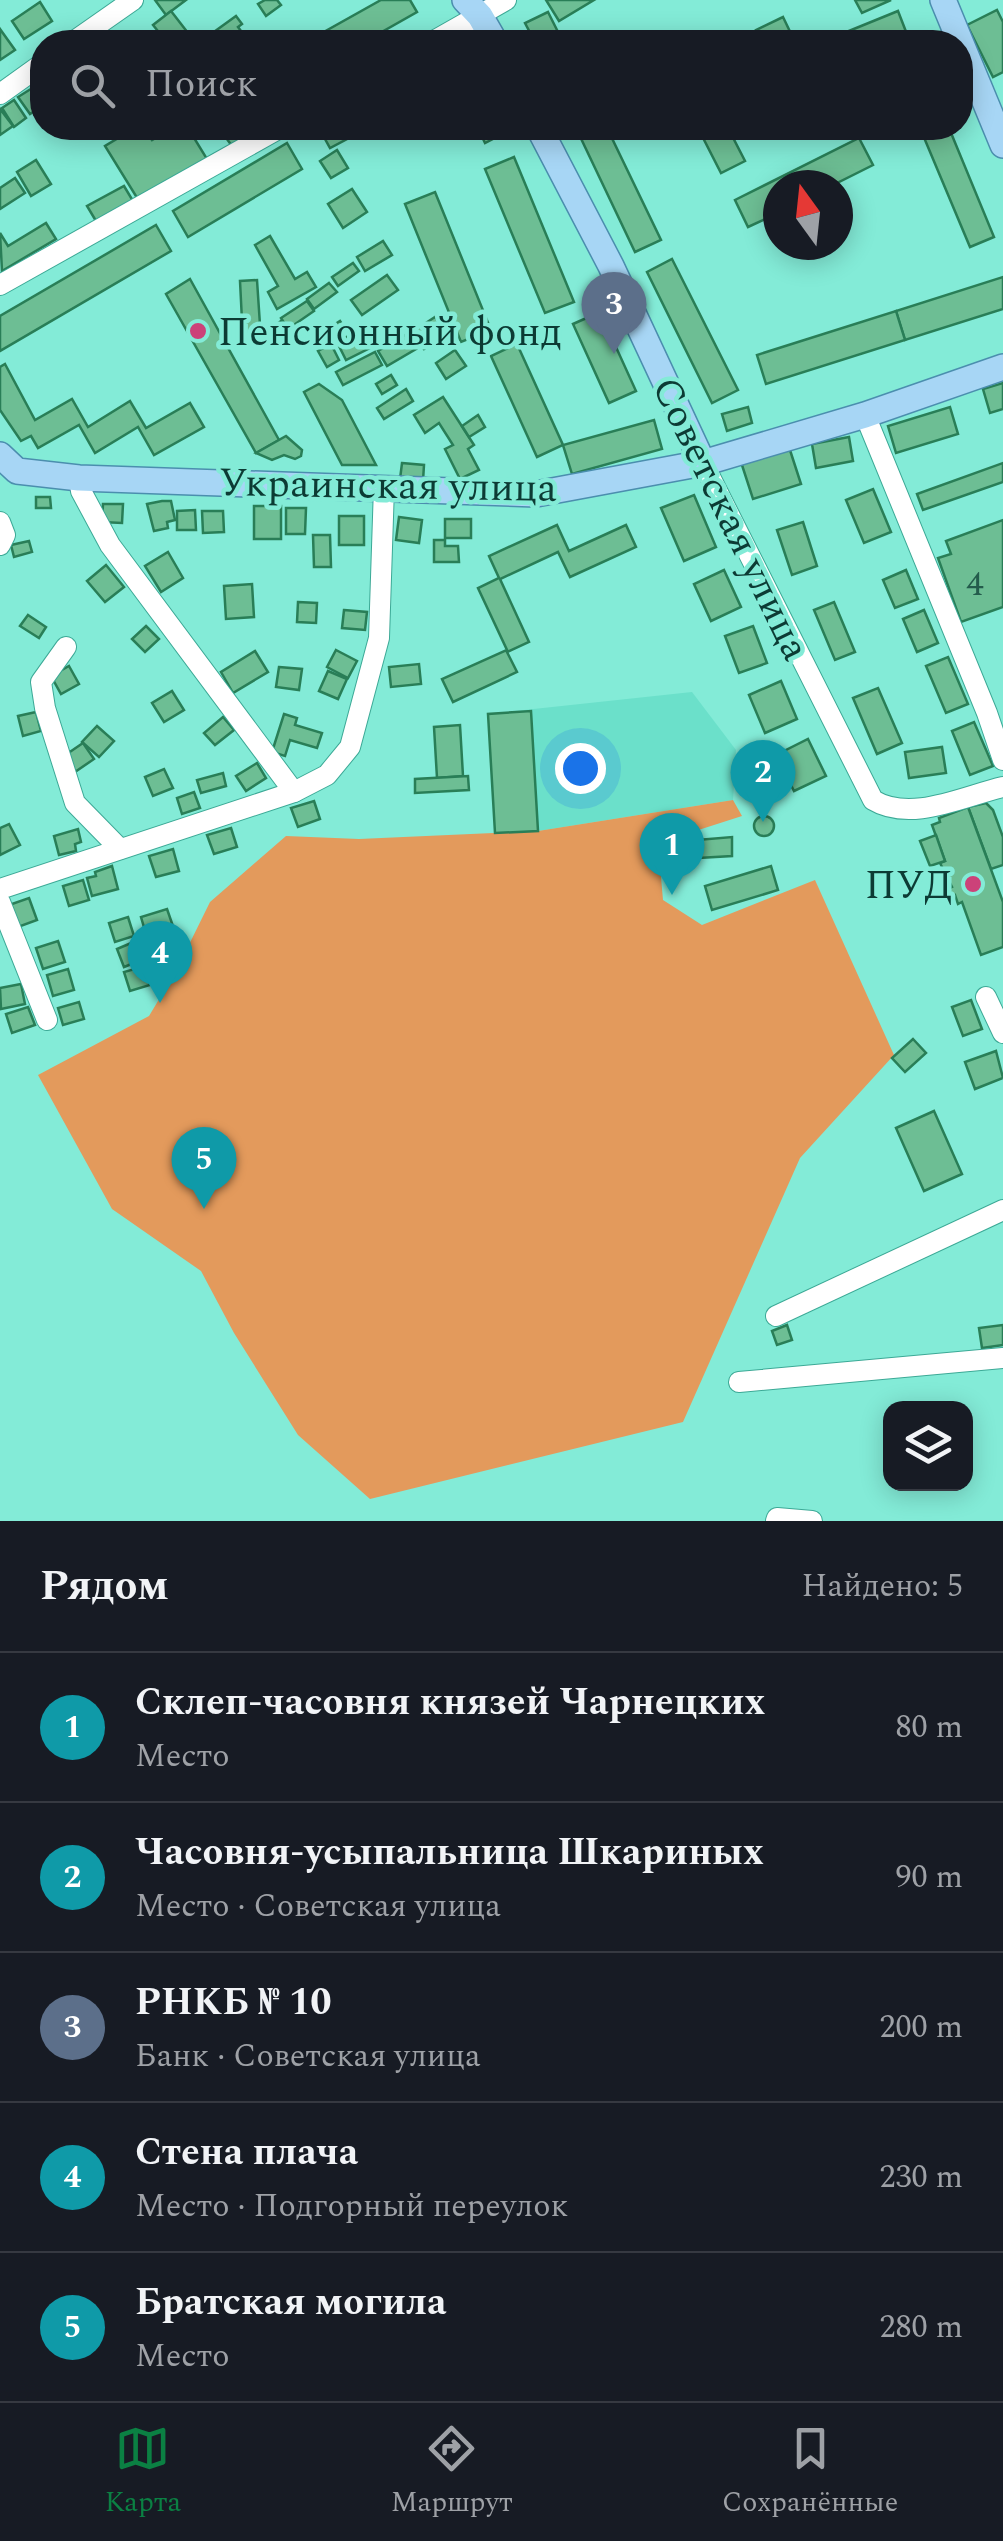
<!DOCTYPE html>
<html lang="ru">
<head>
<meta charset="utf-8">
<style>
	:root { --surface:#171b24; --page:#20242c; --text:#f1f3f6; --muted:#9ea1a6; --line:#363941; --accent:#0b8043 }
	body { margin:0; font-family:Spectral,serif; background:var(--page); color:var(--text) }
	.controls { position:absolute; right:30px; bottom:30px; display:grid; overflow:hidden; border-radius:20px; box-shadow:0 5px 25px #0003 }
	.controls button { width:90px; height:90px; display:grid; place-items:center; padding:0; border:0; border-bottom:2px solid var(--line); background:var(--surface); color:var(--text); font:50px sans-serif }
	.compass { position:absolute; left:763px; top:170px; width:90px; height:90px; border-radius:50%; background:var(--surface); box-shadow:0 5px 25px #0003; rotate:345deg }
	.you { position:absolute; left:580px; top:768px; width:35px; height:35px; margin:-25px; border:8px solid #fff; border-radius:50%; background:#1a73e8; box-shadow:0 0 0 15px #1a73e833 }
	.badge { display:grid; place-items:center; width:65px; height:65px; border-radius:50%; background:var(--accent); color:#fff; font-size:32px; font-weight:700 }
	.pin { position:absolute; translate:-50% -82px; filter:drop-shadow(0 2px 5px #0008) }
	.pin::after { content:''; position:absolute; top:52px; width:35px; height:30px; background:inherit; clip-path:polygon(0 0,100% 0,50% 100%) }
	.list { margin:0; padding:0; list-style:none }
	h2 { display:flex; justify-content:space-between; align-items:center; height:130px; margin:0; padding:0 40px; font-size:42px }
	h2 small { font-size:32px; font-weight:400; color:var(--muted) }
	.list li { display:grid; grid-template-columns:65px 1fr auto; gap:30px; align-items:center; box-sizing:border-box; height:150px; padding:0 40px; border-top:2px solid var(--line) }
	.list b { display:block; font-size:38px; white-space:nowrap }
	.list p { margin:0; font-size:32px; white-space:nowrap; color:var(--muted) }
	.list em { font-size:32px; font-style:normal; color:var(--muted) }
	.icon { flex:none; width:55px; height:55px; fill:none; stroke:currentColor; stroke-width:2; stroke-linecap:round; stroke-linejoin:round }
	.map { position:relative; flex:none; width:1003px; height:1521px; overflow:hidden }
	.search { position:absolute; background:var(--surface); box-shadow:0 5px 25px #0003; left:30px; right:30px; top:30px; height:110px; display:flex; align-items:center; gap:25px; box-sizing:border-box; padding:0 35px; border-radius:40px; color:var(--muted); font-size:38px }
	.sheet { height:880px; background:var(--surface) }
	nav { display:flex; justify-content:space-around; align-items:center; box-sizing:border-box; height:140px; border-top:2px solid var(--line); background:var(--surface); font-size:28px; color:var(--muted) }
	nav a { display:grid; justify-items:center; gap:5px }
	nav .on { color:var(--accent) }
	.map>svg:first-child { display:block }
	.built { fill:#6be0ca }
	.green { fill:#e39a5c }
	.building { fill:#6dbe94; stroke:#297e57; stroke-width:2.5 }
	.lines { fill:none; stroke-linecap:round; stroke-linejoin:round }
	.minor-casing { stroke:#3ca996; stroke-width:22 }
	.major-casing { stroke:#4b8eae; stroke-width:28 }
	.minor { stroke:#fff; stroke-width:20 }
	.major { stroke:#a7d6f5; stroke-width:25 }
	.poi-dot { fill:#cc4279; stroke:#83ebd7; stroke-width:4 }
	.labels { text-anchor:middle; stroke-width:9; stroke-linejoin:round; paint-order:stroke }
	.number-label { font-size:35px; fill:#245c4c }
	.poi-label { font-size:40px; fill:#0c3b34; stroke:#83ebd7; text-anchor:start }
	.street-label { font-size:40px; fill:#0c3b34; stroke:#83ebd7 }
</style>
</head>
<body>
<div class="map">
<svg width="1003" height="1521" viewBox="0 0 1003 1521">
	<rect width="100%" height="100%" fill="#83ebd7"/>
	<polygon class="built" points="692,692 736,750 733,800 538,831 495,833 488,714"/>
	<polygon class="green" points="733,800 742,816 658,843 663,900 702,925 815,880 894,1055 800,1158 683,1422 370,1499 298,1435 234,1333 201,1271 112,1209 38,1075 149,1016 176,971 210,902 286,836 359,839 538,831"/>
	<g class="building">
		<polygon points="155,0 186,0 166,15"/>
		<polygon points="265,0 277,0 281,5 266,16 258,4"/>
		<polygon points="381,0 410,0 417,12 364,42 306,42"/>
		<polygon points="546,0 594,0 559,21"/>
		<polygon points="855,0 891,0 862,13"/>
		<polygon points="40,2 52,21 24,39 12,21"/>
		<polygon points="997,10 1003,22 1003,72 993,77 967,25"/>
		<polygon points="171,11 195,42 174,42 170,38 166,41 153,25"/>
		<polygon points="898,11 910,42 842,42 839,35"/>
		<polygon points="548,12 563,42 535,42 525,23"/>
		<polygon points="236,16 242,24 238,27 244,35 234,42 200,42"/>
		<polygon points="783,17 795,42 762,42 756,30"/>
		<polygon points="0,29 15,50 0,60"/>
		<polygon points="34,87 42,106 30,114 18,97"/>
		<polygon points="14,100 26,118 14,127 2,108"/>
		<polygon points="0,109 13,126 0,135"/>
		<polygon points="135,128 144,128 152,140 173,128 188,128 207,159 139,201 105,146"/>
		<polygon points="219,128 253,128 255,130 232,146"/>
		<polygon points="319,128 368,128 330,148"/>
		<polygon points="478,128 511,128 512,129 485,143"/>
		<polygon points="576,128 607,128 661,240 635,252"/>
		<polygon points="698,128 728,128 745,161 721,173"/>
		<polygon points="920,128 949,128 994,237 970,247"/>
		<polygon points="859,138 873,165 833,185 778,185 778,213 748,227 735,200"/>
		<polygon points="287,143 302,169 188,237 173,211"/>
		<polygon points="337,150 348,168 331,178 320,161"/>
		<polygon points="514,157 574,302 545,313 485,169"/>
		<polygon points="36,160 51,184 31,196 17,172"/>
		<polygon points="15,178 25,193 0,209 0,188"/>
		<polygon points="124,186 133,201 96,221 87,206"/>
		<polygon points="352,189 367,212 343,228 328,204"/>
		<polygon points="435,192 491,330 461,342 405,204"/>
		<polygon points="46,223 56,239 2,271 0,233 8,246"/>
		<polygon points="156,225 171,251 0,351 0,316"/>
		<polygon points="270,236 295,279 307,272 316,287 277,309 268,292 278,286 255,245"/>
		<polygon points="383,241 392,255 365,271 357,257"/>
		<polygon points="672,259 738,390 712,403 647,272"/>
		<polygon points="353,263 359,271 338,286 332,277"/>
		<polygon points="387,275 398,290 362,315 351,300"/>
		<polygon points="1003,277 1003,309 905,340 896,311"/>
		<polygon points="190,279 279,440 256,453 166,294"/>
		<polygon points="257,280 261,340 243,341 240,281"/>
		<polygon points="329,283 337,292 314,309 307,299"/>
		<polygon points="307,301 314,311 288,329 281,318"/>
		<polygon points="896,311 905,340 766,384 757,355"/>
		<polygon points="600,312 636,391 609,403 573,324"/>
		<polygon points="435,317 446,334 424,349 412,332"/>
		<polygon points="281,321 288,331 269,345 262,335"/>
		<polygon points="340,321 346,330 327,342 321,333"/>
		<polygon points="362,329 372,347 346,360 337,342"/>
		<polygon points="407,334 416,349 387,366 378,351"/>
		<polygon points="331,344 339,360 327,367 318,351"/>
		<polygon points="517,344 563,445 537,457 491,356"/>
		<polygon points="455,350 466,366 446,379 436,363"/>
		<polygon points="375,352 382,365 343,385 336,372"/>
		<polygon points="5,364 35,420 72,399 88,427 130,401 146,428 190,403 204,427 154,455 138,427 95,453 79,425 38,448 31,436 21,441 0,410 0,367"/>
		<polygon points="391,375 397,385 382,394 376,384"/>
		<polygon points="1003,383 1003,409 990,413 983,389"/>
		<polygon points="319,384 342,400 376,465 342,465 304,392"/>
		<polygon points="406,389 413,401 384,419 377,408"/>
		<polygon points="443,397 474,445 468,449 479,470 460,479 445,449 453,445 439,423 425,433 414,415"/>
		<polygon points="748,407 752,423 727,431 722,414"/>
		<polygon points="950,407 958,434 896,453 888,426"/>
		<polygon points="478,415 485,427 469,437 462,426"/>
		<polygon points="654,420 662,449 572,474 563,445"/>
		<polygon points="286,436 302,450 301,456 295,459 284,455 272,460 256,453"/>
		<polygon points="849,437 853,461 816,468 812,444"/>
		<polygon points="789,447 801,484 753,499 741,462"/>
		<polygon points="402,463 424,465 423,481 400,479"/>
		<polygon points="1003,463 1003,482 923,510 917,494"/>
		<polygon points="873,489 891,532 864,543 846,500"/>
		<polygon points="694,495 716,547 684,561 661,508"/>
		<polygon points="36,497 50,497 51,508 36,508"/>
		<polygon points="162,501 171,501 175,520 167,522 168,528 154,531 147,504"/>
		<polygon points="103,504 123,504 122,523 102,522"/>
		<rect x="254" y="506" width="27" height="33"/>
		<polygon points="286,508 306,508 305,534 286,534"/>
		<polygon points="195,510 196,530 177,530 177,511"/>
		<polygon points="202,511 223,511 224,532 203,533"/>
		<rect x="339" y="516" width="25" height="29"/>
		<polygon points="399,517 422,520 419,543 396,540"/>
		<rect x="445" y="519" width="26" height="19"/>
		<polygon points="1003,520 1003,607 961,622 938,558 951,554 946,541"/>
		<polygon points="803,522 817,566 792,575 777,530"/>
		<polygon points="557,525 569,551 626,525 636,547 570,577 558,552 500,579 529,642 507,652 517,672 453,702 442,679 507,650 478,588 499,578 489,556"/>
		<polygon points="313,535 330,535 331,567 314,567"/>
		<polygon points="434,540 445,540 445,546 458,546 459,562 434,562"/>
		<polygon points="29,541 32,552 14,557 11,545"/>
		<polygon points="168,552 183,578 161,592 145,566"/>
		<polygon points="106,565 124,587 105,602 87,581"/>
		<polygon points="724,570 741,607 711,621 694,584"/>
		<polygon points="906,570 918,599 895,608 883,580"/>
		<polygon points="252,584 254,617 226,619 224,586"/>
		<polygon points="298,602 317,603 316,623 297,622"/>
		<polygon points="834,602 855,652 835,660 814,610"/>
		<polygon points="344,610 367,612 365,630 342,628"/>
		<polygon points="924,610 938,643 917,652 903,619"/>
		<polygon points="28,615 46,627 39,638 20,626"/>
		<polygon points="146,626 159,639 145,652 132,639"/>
		<polygon points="753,626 767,663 739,673 725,636"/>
		<polygon points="336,650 357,661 348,678 327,667"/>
		<polygon points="255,651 268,672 233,693 221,672"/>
		<polygon points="948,657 968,704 946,713 926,666"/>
		<polygon points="419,664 421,684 391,687 389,667"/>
		<polygon points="69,666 79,684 61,694 51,676"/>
		<polygon points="279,667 302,669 299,690 276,687"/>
		<polygon points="328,671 347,679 338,699 319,691"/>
		<polygon points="781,681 797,719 765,733 749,695"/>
		<polygon points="878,688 902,743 877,754 853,698"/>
		<polygon points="172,691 184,710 164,722 152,703"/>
		<polygon points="531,711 538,831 495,833 488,714"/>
		<polygon points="36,712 41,731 23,736 18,716"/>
		<polygon points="284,714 297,718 295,725 322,733 317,748 290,740 285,756 272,752"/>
		<polygon points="223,717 234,730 215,745 204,733"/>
		<polygon points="974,722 993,766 970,775 952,731"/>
		<polygon points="460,725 463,776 437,778 434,727"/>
		<polygon points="97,726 114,741 99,757 82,742"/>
		<polygon points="808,739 826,776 794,791 776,755"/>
		<polygon points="83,743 94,759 72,774 61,758"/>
		<polygon points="942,747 946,773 909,778 905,752"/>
		<polygon points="257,763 266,778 246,791 236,776"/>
		<polygon points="164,769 173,788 153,796 145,777"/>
		<polygon points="223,773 226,786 201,793 197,780"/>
		<polygon points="468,776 469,790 415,793 415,779"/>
		<polygon points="194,792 200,808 182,814 177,798"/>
		<polygon points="314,801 320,819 298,827 291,808"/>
		<polygon points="986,803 993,810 1003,837 1003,865 991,869 968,807"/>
		<polygon points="968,807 1003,902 1003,947 981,955 962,902 958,904 955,895 949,898 946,890 952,887 940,863 945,861 932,825 940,822 939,818"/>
		<circle cx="764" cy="826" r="10"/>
		<polygon points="9,824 20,845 0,855 0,828"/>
		<polygon points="231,828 237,847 214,854 207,835"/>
		<polygon points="78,829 81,842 75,844 76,851 59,855 54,836"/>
		<polygon points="936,835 945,861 930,866 920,841"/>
		<polygon points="732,837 732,856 664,860 662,843"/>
		<polygon points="173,849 179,871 156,877 149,856"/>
		<polygon points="112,866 118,889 92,896 87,878 96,876 95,872"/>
		<polygon points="771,866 778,890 712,910 705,886"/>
		<polygon points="83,880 89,900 69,906 63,886"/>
		<polygon points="29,898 37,920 18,927 9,905"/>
		<polygon points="167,909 175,932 148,941 141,917"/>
		<polygon points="128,917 134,936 115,942 109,923"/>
		<polygon points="58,941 65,962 43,969 36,948"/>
		<polygon points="136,941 144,959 124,967 117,949"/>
		<polygon points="145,966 150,985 130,991 124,972"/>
		<polygon points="68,969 74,990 53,996 47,975"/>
		<polygon points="21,984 25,1004 1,1009 0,988"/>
		<polygon points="971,1000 982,1029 963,1036 952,1007"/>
		<polygon points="79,1002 84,1019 63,1025 58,1008"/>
		<polygon points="28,1007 35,1025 12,1033 6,1014"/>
		<polygon points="913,1039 926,1053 905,1072 892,1058"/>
		<polygon points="996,1051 1003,1078 975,1089 965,1062"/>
		<polygon points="934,1111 962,1174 924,1191 896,1128"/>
		<polygon points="787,1325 792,1340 777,1345 772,1331"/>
		<polygon points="1003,1325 1003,1345 982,1348 979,1328"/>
	</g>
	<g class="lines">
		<g class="minor-casing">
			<g id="minor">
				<polyline points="73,42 133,0"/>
				<polyline points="432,42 506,0"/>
				<polyline points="0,94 42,64"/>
				<polyline points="0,285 280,128"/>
				<polyline points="865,415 987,713 1003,760"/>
				<path d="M703 463 873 800C911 823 964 796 1003 787"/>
				<polyline points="79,478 81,491 110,545 294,792"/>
				<polyline points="0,522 5,535 0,545"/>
				<polyline points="66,647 41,682 45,708 75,803 120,849"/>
				<polyline points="0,889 294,792 327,775 350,747 379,638 384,487"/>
				<polyline points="0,902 47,1020"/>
				<polyline points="986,997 1003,1033"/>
				<polyline points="776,1316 1003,1210"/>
				<polyline points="739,1382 1003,1358"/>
				<polyline points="776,1521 777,1518 812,1521"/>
			</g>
		</g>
		<g class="major-casing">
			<g id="major">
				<polyline points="465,0 480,16 495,42"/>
				<polyline points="943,0 1003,145"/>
				<polyline points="539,128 611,266 703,463"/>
				<polyline points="0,455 17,471 79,478 536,494 703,463 865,415 1003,367"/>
			</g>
		</g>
		<use href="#minor" class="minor"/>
		<use href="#major" class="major"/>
	</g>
	<g class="poi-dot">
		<circle cx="198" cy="331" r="10"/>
		<circle cx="973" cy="884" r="10"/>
	</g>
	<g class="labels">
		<g class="number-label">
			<text x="975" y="595">4</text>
		</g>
		<g class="poi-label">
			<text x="218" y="345">Пенсионный фонд</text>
			<text x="953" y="898" text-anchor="end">ПУД</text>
		</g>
		<g class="street-label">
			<text transform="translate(388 484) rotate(1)" y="14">Украинская улица</text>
			<text transform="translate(732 518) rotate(64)" y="14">Советская улица</text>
		</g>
	</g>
</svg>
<div class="controls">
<button><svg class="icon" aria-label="layers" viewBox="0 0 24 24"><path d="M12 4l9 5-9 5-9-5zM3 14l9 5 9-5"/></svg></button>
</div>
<svg class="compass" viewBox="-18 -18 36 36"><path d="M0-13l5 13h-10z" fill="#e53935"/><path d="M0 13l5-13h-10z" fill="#9ea1a6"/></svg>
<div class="you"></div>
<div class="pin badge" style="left:672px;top:895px;background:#0f9aa8">1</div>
<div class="pin badge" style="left:763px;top:822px;background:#0f9aa8">2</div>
<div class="pin badge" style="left:614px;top:354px;background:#5c6f8a">3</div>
<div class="pin badge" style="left:160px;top:1003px;background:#0f9aa8">4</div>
<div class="pin badge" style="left:204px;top:1209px;background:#0f9aa8">5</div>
<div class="search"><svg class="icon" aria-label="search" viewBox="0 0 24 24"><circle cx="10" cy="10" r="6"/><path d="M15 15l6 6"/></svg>Поиск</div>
</div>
<section class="sheet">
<h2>Рядом<small>Найдено: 5</small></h2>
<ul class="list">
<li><span class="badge" style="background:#0f9aa8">1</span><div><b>Склеп-часовня князей Чарнецких</b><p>Место</p></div><em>80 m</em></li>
<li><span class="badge" style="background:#0f9aa8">2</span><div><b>Часовня-усыпальница Шкариных</b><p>Место · Советская улица</p></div><em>90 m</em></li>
<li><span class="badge" style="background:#5c6f8a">3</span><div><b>РНКБ № 10</b><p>Банк · Советская улица</p></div><em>200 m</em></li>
<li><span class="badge" style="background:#0f9aa8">4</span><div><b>Стена плача</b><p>Место · Подгорный переулок</p></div><em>230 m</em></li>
<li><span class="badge" style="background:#0f9aa8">5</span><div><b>Братская могила</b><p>Место</p></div><em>280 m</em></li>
</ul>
</section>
<nav>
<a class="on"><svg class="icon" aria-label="map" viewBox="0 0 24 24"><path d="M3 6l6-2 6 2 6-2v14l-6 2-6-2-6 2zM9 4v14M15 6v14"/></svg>Карта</a>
<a><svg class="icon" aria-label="directions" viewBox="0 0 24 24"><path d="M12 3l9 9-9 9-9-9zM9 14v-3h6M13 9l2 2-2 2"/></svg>Маршрут</a>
<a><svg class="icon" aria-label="saved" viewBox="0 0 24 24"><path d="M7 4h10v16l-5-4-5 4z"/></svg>Сохранённые</a>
</nav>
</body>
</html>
